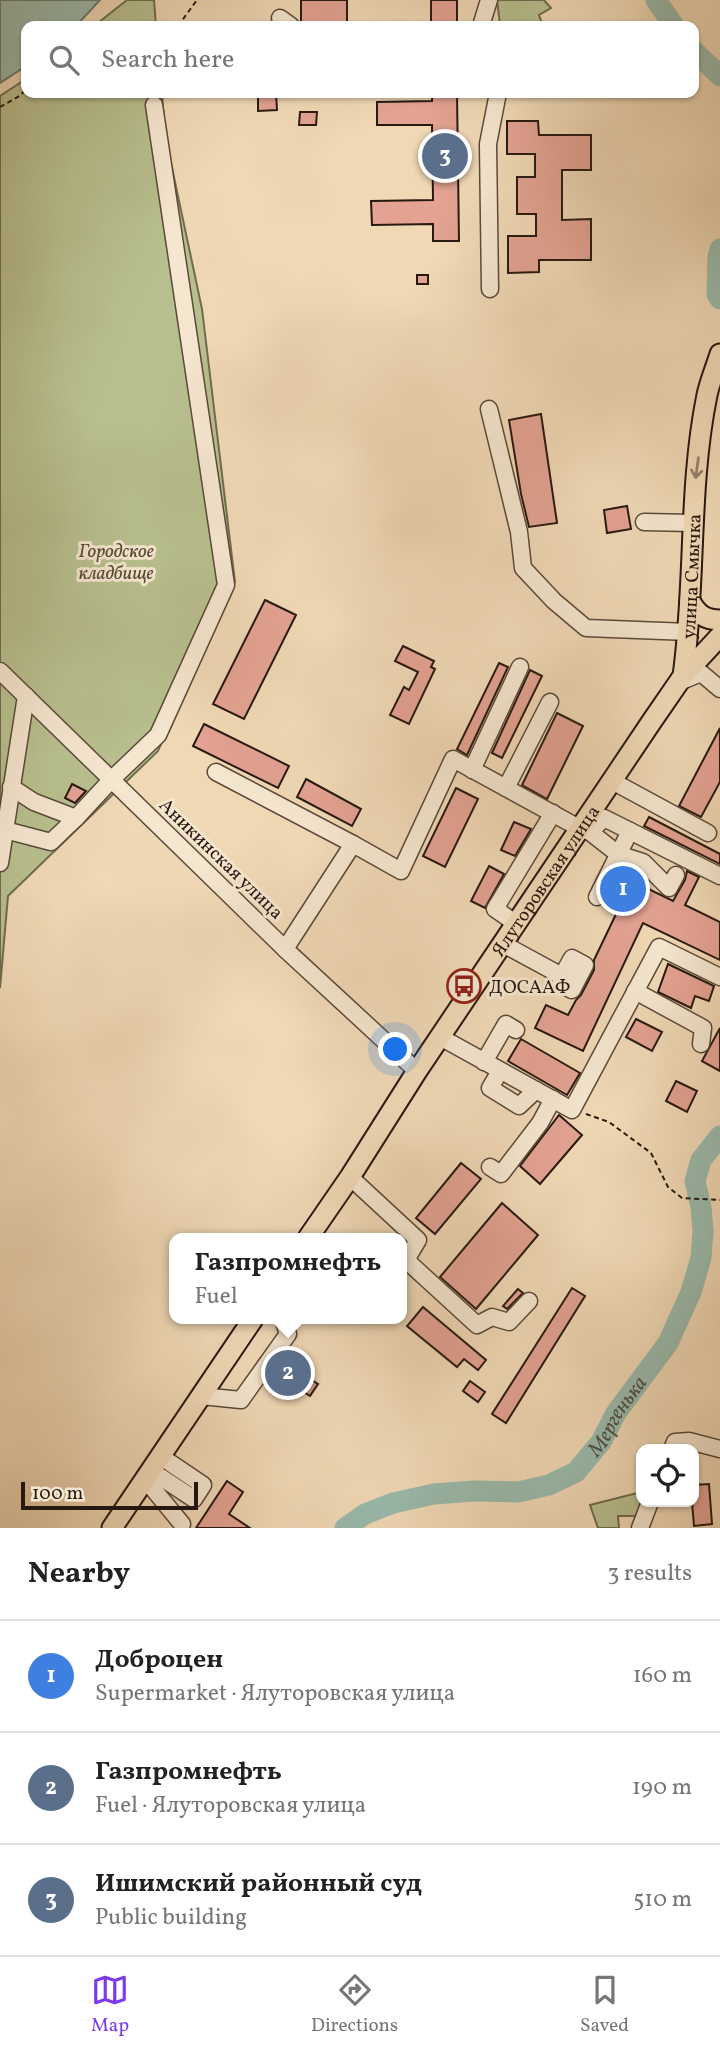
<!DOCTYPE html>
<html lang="en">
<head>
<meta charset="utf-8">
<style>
	:root { --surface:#fff; --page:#f6f6f6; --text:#222; --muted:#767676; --line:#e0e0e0; --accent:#7c3aed }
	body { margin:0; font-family:Vollkorn,serif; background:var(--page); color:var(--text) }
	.controls { position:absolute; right:21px; bottom:21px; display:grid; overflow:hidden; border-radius:14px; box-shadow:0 2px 5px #0004 }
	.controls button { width:63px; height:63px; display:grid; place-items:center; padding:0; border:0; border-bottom:2px solid var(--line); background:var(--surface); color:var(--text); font:35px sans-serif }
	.scale { position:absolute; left:21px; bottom:18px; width:177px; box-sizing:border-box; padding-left:7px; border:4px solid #281910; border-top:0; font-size:19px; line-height:24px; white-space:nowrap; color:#281910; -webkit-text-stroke:5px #f5e6cf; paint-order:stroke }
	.you { position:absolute; left:396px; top:1050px; width:24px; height:24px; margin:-18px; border:5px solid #fff; border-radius:50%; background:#1a73e8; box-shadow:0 0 0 10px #1a73e833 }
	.badge { display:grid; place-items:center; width:46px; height:46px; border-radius:50%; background:var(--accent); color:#fff; font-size:23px; font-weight:700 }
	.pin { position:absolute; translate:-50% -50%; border:4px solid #fff; box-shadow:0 2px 7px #0006 }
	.popup { position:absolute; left:169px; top:1233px; width:238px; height:91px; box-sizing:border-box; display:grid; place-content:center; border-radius:14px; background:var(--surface); filter:drop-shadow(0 2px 5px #0005); font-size:23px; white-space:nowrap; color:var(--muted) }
	.popup b { font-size:26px; color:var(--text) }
	.popup::after { content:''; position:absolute; left:50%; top:100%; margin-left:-14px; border:14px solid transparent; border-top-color:var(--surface) }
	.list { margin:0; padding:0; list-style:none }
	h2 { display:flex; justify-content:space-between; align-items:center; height:91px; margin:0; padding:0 28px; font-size:30px }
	h2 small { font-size:23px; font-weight:400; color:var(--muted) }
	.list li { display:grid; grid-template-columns:46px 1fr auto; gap:21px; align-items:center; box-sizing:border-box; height:112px; padding:0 28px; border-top:2px solid var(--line) }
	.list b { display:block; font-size:26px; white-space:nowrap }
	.list p { margin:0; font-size:23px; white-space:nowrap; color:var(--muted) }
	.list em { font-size:23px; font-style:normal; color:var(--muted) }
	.icon { flex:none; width:38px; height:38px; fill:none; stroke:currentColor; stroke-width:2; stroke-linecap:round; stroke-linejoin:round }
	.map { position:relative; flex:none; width:720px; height:1528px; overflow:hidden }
	.search { position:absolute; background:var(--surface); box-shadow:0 2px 5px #0004; left:21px; right:21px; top:21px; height:77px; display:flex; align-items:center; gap:18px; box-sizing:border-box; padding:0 24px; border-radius:14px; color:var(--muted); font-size:26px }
	.sheet { height:427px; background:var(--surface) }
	nav { display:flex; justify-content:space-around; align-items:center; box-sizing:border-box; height:98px; border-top:2px solid var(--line); background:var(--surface); font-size:19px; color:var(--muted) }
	nav a { display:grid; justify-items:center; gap:4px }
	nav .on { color:var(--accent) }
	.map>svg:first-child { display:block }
	.green { fill:#b8bf8e; stroke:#706c4f; stroke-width:2 }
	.water { fill:#9abaac; stroke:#6c7a6e; stroke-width:2 }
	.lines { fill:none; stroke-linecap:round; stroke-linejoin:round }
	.river { stroke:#9abaac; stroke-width:21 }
	.building { fill:#e3a292; stroke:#281910; stroke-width:2 }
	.minor-casing { stroke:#5a4939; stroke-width:19 }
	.major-casing { stroke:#281910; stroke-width:23 }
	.path { stroke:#281910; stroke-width:2; stroke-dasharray:5 3.5; stroke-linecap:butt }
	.minor { stroke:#f5e6cf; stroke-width:16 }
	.major { stroke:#f0d8b5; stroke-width:19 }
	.oneway { stroke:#96826b }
	.labels { text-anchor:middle; stroke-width:6; stroke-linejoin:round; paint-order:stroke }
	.park-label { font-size:19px; font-style:italic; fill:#534b36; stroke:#f5e6cf }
	.street-label { font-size:19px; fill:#281910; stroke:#f5e6cf }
	.poi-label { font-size:19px; fill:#281910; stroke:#f5e6cf; text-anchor:start }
	.water-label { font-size:21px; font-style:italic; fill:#505147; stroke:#f5e6cf }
</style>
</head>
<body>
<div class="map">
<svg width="720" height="1528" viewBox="0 0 720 1528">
	<rect width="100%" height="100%" fill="#f0d8b5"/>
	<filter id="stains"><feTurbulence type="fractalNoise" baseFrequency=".00286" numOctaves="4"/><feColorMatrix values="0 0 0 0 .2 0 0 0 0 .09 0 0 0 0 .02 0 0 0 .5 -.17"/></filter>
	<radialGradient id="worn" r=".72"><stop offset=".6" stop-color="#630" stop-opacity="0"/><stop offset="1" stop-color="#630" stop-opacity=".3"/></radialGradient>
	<g class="green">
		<polygon points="127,0 154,0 156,26 94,26"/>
		<polygon points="497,0 544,0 551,8 539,15 543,26 502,26 500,25"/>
		<polygon points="26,79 26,93 162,93 165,135 202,309 235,582 158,751 8,896 0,988 0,96"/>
		<polygon points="641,1492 641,1502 644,1502 638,1516 618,1516 619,1528 598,1528 590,1505"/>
	</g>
	<polygon class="water" points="0,0 100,0 76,26 26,26 26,66 0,83"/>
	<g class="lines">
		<g class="river">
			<polyline points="656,0 674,26"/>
			<polyline points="694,51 720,76"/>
			<polyline points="720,249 718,257 717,294 720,299"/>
			<path id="s1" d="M345 1528 365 1514 393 1503 434 1494 475 1491 518 1492 549 1485 576 1472 601 1442 616 1413 668 1343 691 1292 701 1258 703 1231 701 1207 695 1181 701 1160 720 1136"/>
		</g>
	</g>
	<g class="building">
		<rect x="301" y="0" width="46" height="23"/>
		<rect x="431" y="0" width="26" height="26"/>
		<polygon points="258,93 276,93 277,110 258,111"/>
		<polygon points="432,93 457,93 459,241 433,241 433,224 372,225 371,201 433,200 432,125 377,125 377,102 432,101"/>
		<polygon points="300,112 317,112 316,125 299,125"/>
		<polygon points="507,121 538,121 539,135 591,135 591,170 562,170 562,220 591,219 591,260 539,260 539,272 508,273 508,236 536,236 536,214 517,214 517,177 535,177 535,154 507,154"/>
		<rect x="417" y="275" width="11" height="9"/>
		<polygon points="541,414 557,523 529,527 521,494 509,420"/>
		<polygon points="627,506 631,529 607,533 604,510"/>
		<polygon points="265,600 296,615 244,719 213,704"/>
		<polygon points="403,646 434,661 431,667 435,669 409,724 390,715 404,687 409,690 418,672 395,661"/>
		<polygon points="499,663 508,667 467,755 457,749"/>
		<polygon points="530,670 542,676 502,758 492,753"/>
		<polygon points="557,713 583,726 547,799 522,785"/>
		<polygon points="204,724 289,766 278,788 193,746"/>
		<polygon points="720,728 720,782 701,817 679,806"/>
		<polygon points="306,779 361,809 352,826 297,797"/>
		<polygon points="72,784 86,791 75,803 65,798"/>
		<polygon points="456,788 478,799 445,867 423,856"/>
		<polygon points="649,817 720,854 720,864 644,826"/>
		<polygon points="514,822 531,829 515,856 501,850"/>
		<polygon points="489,866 504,874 485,908 471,901"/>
		<polygon points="687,871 699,877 685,905 720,922 720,960 643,923 583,1051 535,1028 546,1005 568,1015 576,1000 581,995 594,970 594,960 618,910 605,904 620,875 673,901 685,880"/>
		<polygon points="668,964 714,986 709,1001 695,996 691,1008 658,992"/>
		<polygon points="636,1019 662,1032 652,1051 626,1037"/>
		<polygon points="720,1028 720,1071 702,1061"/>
		<polygon points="521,1039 580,1073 567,1095 508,1061"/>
		<polygon points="676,1081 697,1091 687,1112 666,1101"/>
		<polygon points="559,1115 582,1135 540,1184 520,1166"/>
		<polygon points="461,1163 481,1179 435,1234 416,1218"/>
		<polygon points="502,1203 538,1235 476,1309 440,1277"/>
		<polygon points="572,1288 585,1296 506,1423 492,1414"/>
		<polygon points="518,1289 523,1293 507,1309 503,1306"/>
		<polygon points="423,1307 486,1360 478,1370 464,1359 457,1367 407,1326"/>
		<polygon points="291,1355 304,1364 299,1372 318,1384 310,1396 291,1384 286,1392 273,1383"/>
		<polygon points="470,1381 485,1392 478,1402 463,1391"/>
		<polygon points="227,1481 243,1492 229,1514 250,1528 196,1528"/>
		<polygon points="709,1484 712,1524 694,1526 692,1502 694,1502 694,1485"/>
	</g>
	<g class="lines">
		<g class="minor-casing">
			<g id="minor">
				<polyline points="280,18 291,26"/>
				<polyline points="481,26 489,0"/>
				<polyline points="490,289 488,144 498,93"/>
				<polyline points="489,409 519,532 523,568 554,601 586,628 689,632"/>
				<polyline points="644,522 693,523"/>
				<polyline points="0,671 285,949 417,1071"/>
				<polyline points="679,682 701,673 720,689"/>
				<polyline points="472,770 520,667"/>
				<polyline points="216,772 353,844"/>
				<polyline points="612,781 708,833"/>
				<polyline points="11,787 34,802 76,818 112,779 158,735 226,585 154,105"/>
				<polyline points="506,788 550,702"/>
				<polyline points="5,830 51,842 76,818"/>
				<polyline points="590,832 618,854 643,862 669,888 676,875"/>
				<polyline points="0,863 26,696"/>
				<polyline points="597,897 630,831"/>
				<polyline points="517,924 495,909 553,813"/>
				<polyline points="503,944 562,976 560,984 572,990 585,965 572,958 562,976"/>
				<polyline points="285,949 353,844 401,871 453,759 581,829 590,832 604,818 720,876"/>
				<polyline points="635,991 703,1028 701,1044"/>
				<polyline points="440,1037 572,1110 659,947 720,977"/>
				<polyline points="484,1062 506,1024 516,1030"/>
				<polyline points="500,1071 490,1088 519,1106 536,1090"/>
				<polyline points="490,1167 501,1174 540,1123 553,1099"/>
				<polyline points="350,1177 418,1240 406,1260 477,1325 492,1317 509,1322 529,1301"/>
				<polyline points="201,1396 241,1400 288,1334 283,1319"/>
				<polyline points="672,1449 675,1442 689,1441 720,1449"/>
				<polyline points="150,1470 194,1499 203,1485 160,1456"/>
				<polyline points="145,1479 182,1524"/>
				<polyline points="640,1528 650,1502"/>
			</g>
		</g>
		<g class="major-casing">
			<g id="major">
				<path d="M690 601C697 614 705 620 720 620"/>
				<path id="s2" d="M683 676C696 583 688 488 707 395 710 381 716 367 720 354"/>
				<path id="s3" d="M308 1238 350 1177 417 1071 652 721 683 676 720 636"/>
				<polyline points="112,1528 253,1319"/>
			</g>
		</g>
		<g class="path">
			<polyline points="178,26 197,0"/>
			<polyline points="0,107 21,95 26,89"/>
			<polyline points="586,1114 609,1122 651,1153 668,1187 682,1198 720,1200"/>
		</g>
		<use href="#minor" class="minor"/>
		<use href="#major" class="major"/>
	</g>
	<defs><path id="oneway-shaft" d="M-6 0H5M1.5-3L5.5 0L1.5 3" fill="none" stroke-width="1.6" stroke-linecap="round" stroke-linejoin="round" transform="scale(1.75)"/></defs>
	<use class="oneway" href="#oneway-shaft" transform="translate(697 468) rotate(98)"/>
	<defs>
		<g id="bus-ring" transform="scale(1.75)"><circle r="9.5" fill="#f5e6cf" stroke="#8f2418" stroke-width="1.5"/><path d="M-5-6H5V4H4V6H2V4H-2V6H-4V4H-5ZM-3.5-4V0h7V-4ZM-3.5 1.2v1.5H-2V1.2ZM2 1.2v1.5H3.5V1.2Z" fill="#8f2418"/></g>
	</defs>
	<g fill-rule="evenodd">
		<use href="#bus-ring" x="464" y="986"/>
	</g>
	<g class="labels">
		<g class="park-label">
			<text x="116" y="557">Городское<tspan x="116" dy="22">кладбище</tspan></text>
		</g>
		<g class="street-label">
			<text dy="7" stroke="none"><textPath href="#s2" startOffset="100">улица Смычка</textPath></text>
			<text transform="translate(222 858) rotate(44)" y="7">Аникинская улица</text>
			<text dy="7" stroke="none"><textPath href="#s3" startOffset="429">Ялуторовская улица</textPath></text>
		</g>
		<g class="poi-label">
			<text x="489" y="993">ДОСААФ</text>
		</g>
		<g class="water-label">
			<text dy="7" stroke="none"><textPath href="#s1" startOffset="312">Мергенька</textPath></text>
		</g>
	</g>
	<rect width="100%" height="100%" filter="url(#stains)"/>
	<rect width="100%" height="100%" fill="url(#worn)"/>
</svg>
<div class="controls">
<button><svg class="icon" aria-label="locate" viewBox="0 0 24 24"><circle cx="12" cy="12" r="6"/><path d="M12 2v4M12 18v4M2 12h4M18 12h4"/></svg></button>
</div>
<div class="scale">100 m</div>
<div class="you"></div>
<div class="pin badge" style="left:623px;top:889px;background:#3f7fe0">1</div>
<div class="pin badge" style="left:288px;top:1373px;background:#5c6f8a">2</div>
<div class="popup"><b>Газпромнефть</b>Fuel</div>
<div class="pin badge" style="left:445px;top:156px;background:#5c6f8a">3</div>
<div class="search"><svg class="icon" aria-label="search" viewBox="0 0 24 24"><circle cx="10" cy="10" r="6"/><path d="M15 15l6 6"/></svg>Search here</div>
</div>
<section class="sheet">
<h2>Nearby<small>3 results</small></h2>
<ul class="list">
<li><span class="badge" style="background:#3f7fe0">1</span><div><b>Доброцен</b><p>Supermarket · Ялуторовская улица</p></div><em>160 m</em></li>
<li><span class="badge" style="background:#5c6f8a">2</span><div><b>Газпромнефть</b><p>Fuel · Ялуторовская улица</p></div><em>190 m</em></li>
<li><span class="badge" style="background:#5c6f8a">3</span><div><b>Ишимский районный суд</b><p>Public building</p></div><em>510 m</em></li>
</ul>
</section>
<nav>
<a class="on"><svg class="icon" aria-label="map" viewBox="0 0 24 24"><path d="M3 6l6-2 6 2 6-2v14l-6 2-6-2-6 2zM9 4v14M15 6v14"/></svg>Map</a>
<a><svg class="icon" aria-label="directions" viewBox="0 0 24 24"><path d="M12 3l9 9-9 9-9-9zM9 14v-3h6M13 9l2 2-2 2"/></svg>Directions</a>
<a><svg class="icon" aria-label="saved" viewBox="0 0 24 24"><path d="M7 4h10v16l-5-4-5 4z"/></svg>Saved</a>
</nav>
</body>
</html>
